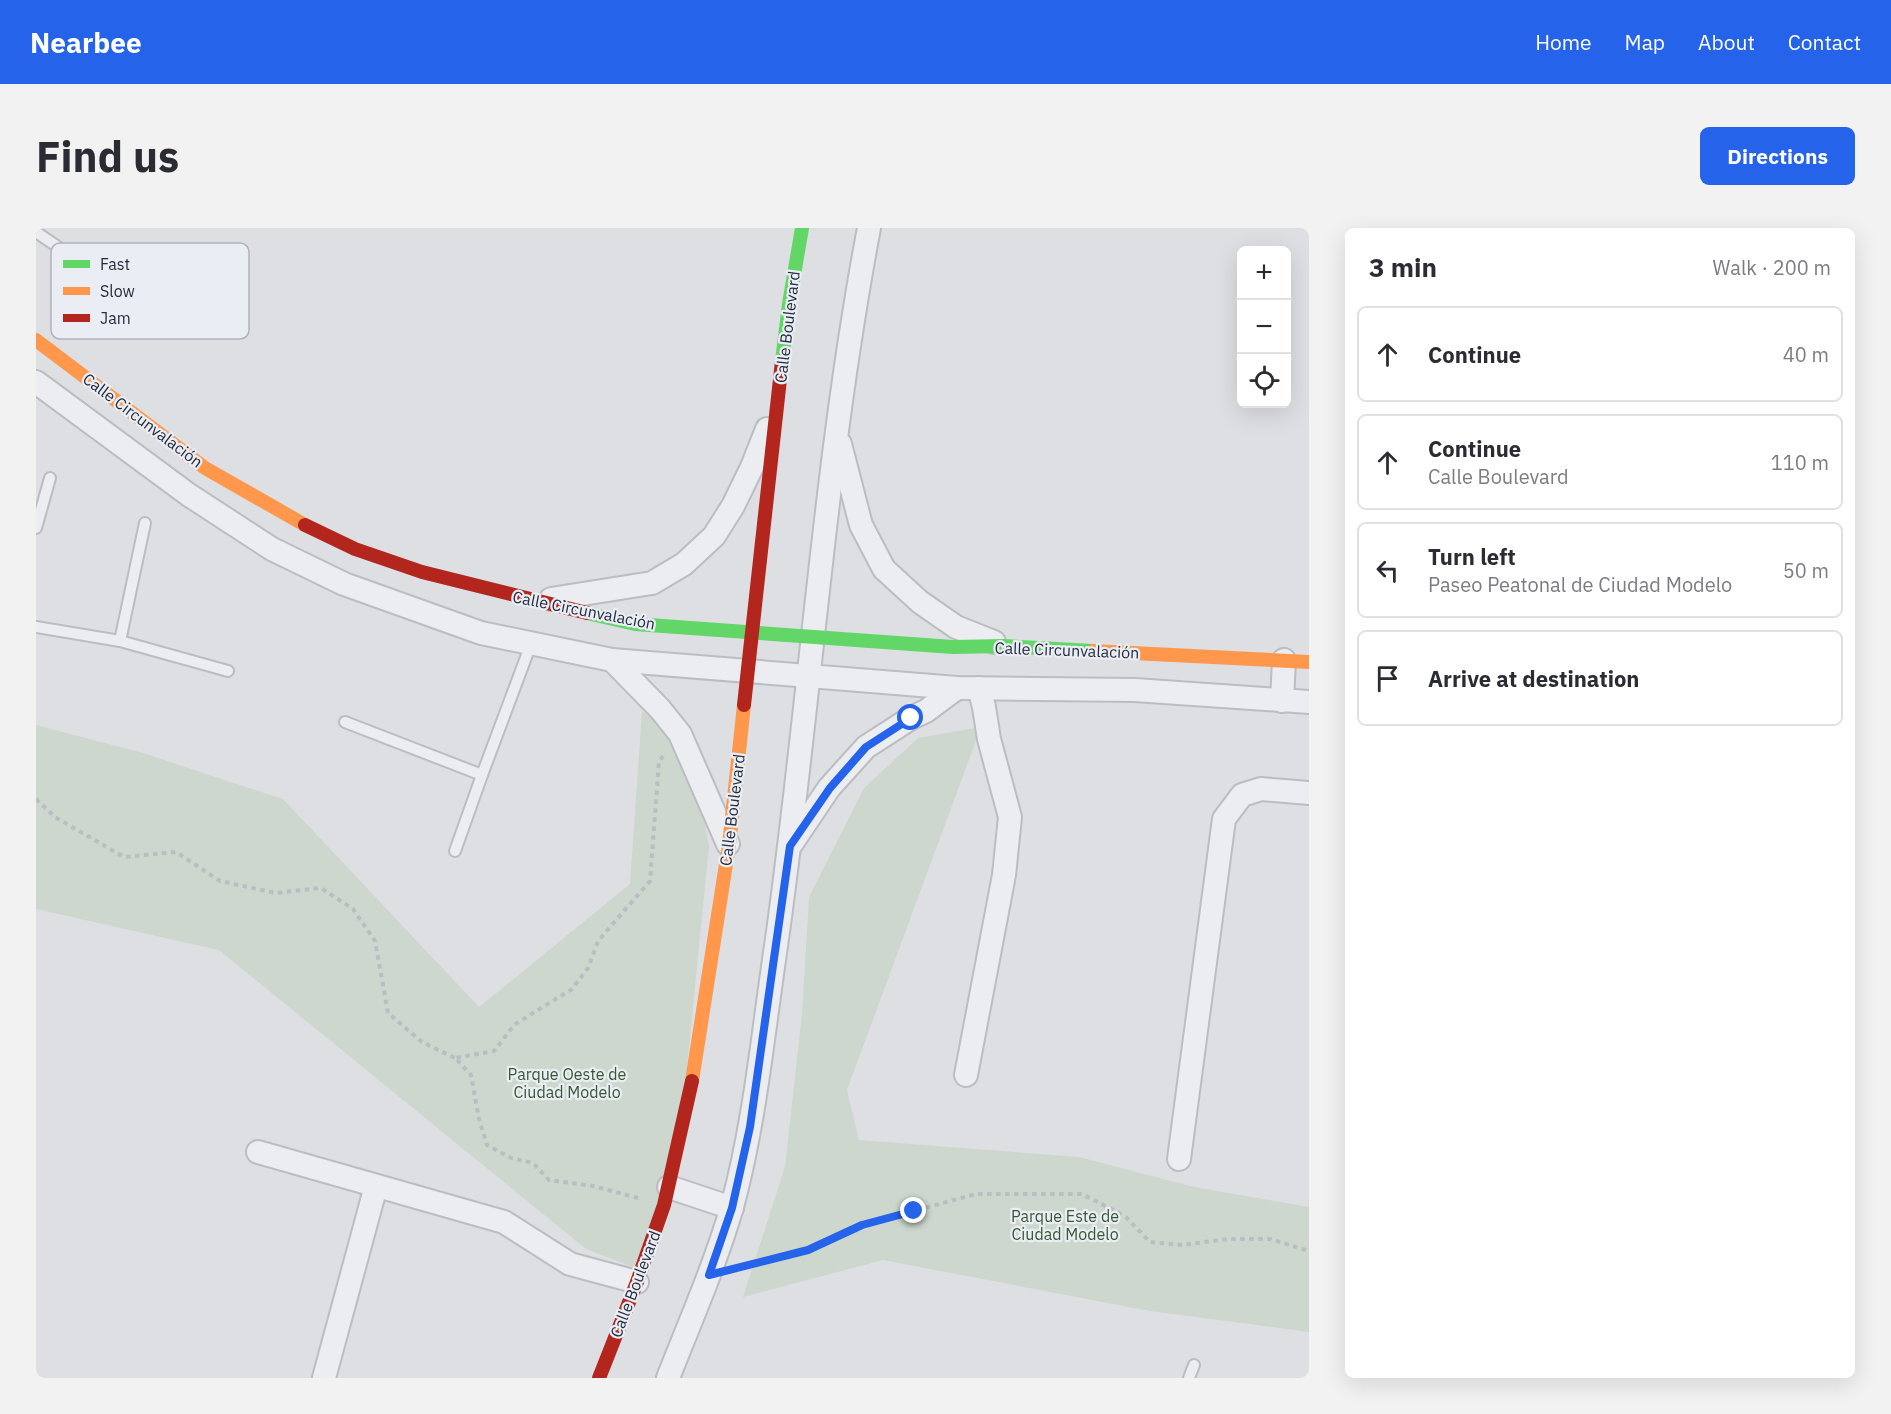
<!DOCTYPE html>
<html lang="en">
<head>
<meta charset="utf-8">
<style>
	:root { --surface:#fff; --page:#f2f2f3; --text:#2b2b33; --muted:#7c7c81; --line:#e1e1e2; --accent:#2563eb }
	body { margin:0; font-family:"IBM Plex Sans",sans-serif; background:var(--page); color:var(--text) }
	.controls { position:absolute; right:18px; top:18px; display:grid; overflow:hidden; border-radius:9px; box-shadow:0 6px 24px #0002 }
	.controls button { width:54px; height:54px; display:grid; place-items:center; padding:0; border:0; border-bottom:2px solid var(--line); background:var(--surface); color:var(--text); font:30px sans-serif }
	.stop { position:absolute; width:18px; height:18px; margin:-14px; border:4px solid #2563eb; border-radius:50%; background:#fff }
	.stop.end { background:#2563eb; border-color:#fff; box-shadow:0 2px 6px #0008 }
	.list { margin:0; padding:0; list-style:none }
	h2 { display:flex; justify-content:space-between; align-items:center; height:78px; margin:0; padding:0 24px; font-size:26px }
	h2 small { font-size:20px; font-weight:400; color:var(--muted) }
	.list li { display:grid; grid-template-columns:39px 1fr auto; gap:18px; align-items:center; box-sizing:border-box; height:96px; margin:0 12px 12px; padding:0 12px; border:2px solid var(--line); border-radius:9px }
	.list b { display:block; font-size:22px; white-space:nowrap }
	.list p { margin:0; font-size:20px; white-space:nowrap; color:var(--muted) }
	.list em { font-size:20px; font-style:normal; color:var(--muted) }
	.icon { flex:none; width:33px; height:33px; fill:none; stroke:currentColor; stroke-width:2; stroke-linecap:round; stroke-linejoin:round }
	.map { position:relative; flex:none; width:1273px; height:1150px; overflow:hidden; border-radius:9px }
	header { display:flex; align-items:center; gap:36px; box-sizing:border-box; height:84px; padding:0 30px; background:var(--accent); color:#fff }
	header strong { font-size:28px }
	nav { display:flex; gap:33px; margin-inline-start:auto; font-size:21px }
	.intro { display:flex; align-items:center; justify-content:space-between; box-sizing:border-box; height:144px; padding:0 36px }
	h1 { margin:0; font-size:42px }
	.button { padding:15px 27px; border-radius:9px; background:var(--accent); color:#fff; font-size:21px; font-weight:700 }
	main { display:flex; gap:36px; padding:0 36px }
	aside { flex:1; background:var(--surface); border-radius:9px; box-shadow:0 6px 24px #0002 }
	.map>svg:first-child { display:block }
	.green { fill:#cdd7cd }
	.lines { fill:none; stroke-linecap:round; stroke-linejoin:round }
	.lane-casing { stroke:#bcbdc1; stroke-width:14 }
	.street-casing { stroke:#bcbdc1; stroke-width:26 }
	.path { stroke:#bcbdc3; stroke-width:4; stroke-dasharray:4.5 4.5; stroke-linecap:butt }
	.lane { stroke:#ecedf0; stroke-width:10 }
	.street { stroke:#ecedf0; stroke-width:22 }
	.fast { stroke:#63d668; stroke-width:14 }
	.slow { stroke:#ff974d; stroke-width:14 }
	.jam { stroke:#b3261e; stroke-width:14 }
	.route { stroke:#2563eb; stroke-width:8 }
	.labels { text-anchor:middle; stroke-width:4.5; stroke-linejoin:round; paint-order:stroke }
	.street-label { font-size:16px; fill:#242c3d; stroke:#eaedf4 }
	.park-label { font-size:16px; fill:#365931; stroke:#eaedf4 }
	.key { fill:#eaedf4; stroke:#afb3bd; stroke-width:1.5 }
	.key-label { font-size:16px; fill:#242c3d }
</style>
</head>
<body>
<header>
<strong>Nearbee</strong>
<nav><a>Home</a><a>Map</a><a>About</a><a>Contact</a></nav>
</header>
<div class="intro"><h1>Find us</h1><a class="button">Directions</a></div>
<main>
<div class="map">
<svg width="1273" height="1150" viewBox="0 0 1273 1150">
	<rect width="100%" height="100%" fill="#dedfe3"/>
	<g class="green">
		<polygon points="606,483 654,521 673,618 650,850 607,1043 550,1021 183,722 0,681 0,497 107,525 247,571 443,779 594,656"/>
		<polygon points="945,499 811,862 823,912 1043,929 1158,959 1273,979 1273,1104 1114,1083 847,1032 707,1069 749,939 766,786 773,669 828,560 882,510"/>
	</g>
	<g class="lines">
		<g class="lane-casing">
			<g id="lane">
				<polyline points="0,4 69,51"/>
				<polyline points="0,300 14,250"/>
				<polyline points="0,399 84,413 192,443"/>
				<polyline points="84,413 109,295"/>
				<polyline points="309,494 446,547 495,416"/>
				<polyline points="419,623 446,547"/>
				<polyline points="1153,1150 1158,1137"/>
			</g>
		</g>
		<g class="street-casing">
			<g id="street">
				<polyline points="0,154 153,267 236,321 308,356 445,405 576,432 921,460 1099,462 1273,474"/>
				<polyline points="804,216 825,297 848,341 884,374 920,399 958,414"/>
				<polyline points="515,371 616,355 648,336 678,308 697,278 716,239 731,201"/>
				<polyline points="576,432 624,481 644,506 692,616"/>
				<polyline points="1246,473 1248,432"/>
				<polyline points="756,615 793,560 830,519 875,490 890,483 921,460"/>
				<polyline points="930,847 968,647 974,589 953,511 948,479 943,460"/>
				<polyline points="222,924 468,994 534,1036 601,1054"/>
				<polyline points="1143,931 1188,591 1206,567 1225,561 1273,565"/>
				<polyline points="633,959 696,980"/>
				<polyline points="288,1150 340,958"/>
				<path d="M632 1150C654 1094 679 1037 696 979 719 894 727 805 740 718 774 479 788 237 833 0"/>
			</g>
		</g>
		<g class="path">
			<polyline points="0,571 19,589 88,629 140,624 184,653 240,665 285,660 317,681 339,713 352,785 386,814 419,830"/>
			<polyline points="602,970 557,958 513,952 497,935 475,930 451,917 443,891 435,847 419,830 458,823 478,797 536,761 552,740 562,713 614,653 623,534 627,528"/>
			<polyline points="702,1040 772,1022 826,997 940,966 1046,966 1089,988 1114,1014 1146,1017 1192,1011 1234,1011 1273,1023"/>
		</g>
		<use href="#lane" class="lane"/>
		<use href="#street" class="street"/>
		<g class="fast">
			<polyline points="746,133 753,76 766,0"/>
			<polyline points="551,385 599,396 917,419 968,418 1057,423"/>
		</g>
		<g class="slow">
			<polyline points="0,112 169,240 269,297"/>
			<polyline points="1057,423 1273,434"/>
			<polyline points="656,853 693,617 708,477"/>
		</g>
		<g class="jam">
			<polyline points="269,297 319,321 386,344 551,385"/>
			<polyline points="708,477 746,133"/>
			<polyline points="563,1150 601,1054 628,977 656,853"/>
		</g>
	</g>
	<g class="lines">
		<polyline class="route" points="875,490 830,519 794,560 754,618 714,899 696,980 673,1047 772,1022 826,997 878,983"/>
	</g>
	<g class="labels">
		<g class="street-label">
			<text transform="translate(751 99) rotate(-83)" y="6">Calle Boulevard</text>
			<text transform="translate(107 192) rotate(37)" y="6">Calle Circunvalación</text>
			<text transform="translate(548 382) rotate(11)" y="6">Calle Circunvalación</text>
			<text transform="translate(1031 422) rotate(2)" y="6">Calle Circunvalación</text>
			<text transform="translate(696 582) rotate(-83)" y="6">Calle Boulevard</text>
			<text transform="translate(599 1056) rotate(-69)" y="6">Calle Boulevard</text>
		</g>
		<g class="park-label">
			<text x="531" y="852">Parque Oeste de<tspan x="531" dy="18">Ciudad Modelo</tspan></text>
			<text x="1029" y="994">Parque Este de<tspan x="1029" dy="18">Ciudad Modelo</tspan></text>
		</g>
	</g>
	<rect x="15" y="15" width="198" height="96" rx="9" class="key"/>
	<rect x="27" y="32" width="27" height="8" fill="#63d668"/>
	<rect x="27" y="59" width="27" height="8" fill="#ff974d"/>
	<rect x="27" y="86" width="27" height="8" fill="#b3261e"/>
	<g class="key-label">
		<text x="64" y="42">Fast</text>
		<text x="64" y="69">Slow</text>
		<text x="64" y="96">Jam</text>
	</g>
</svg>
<div class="controls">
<button>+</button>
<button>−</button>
<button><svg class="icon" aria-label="locate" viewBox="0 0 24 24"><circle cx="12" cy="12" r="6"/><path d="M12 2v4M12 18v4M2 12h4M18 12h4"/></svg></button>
</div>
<div class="stop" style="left:875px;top:490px"></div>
<div class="stop end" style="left:878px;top:983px"></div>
</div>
<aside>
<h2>3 min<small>Walk · 200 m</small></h2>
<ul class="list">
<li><svg class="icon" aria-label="ahead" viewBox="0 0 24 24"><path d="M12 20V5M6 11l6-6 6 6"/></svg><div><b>Continue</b></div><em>40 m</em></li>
<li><svg class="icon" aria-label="ahead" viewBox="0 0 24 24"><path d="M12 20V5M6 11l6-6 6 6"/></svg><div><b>Continue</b><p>Calle Boulevard</p></div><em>110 m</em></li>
<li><svg class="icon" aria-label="left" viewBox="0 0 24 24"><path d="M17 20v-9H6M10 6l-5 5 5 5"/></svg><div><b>Turn left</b><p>Paseo Peatonal de Ciudad Modelo</p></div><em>50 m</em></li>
<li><svg class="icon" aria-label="arrive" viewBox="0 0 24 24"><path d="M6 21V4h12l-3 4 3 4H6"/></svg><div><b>Arrive at destination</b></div></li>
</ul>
</aside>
</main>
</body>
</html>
